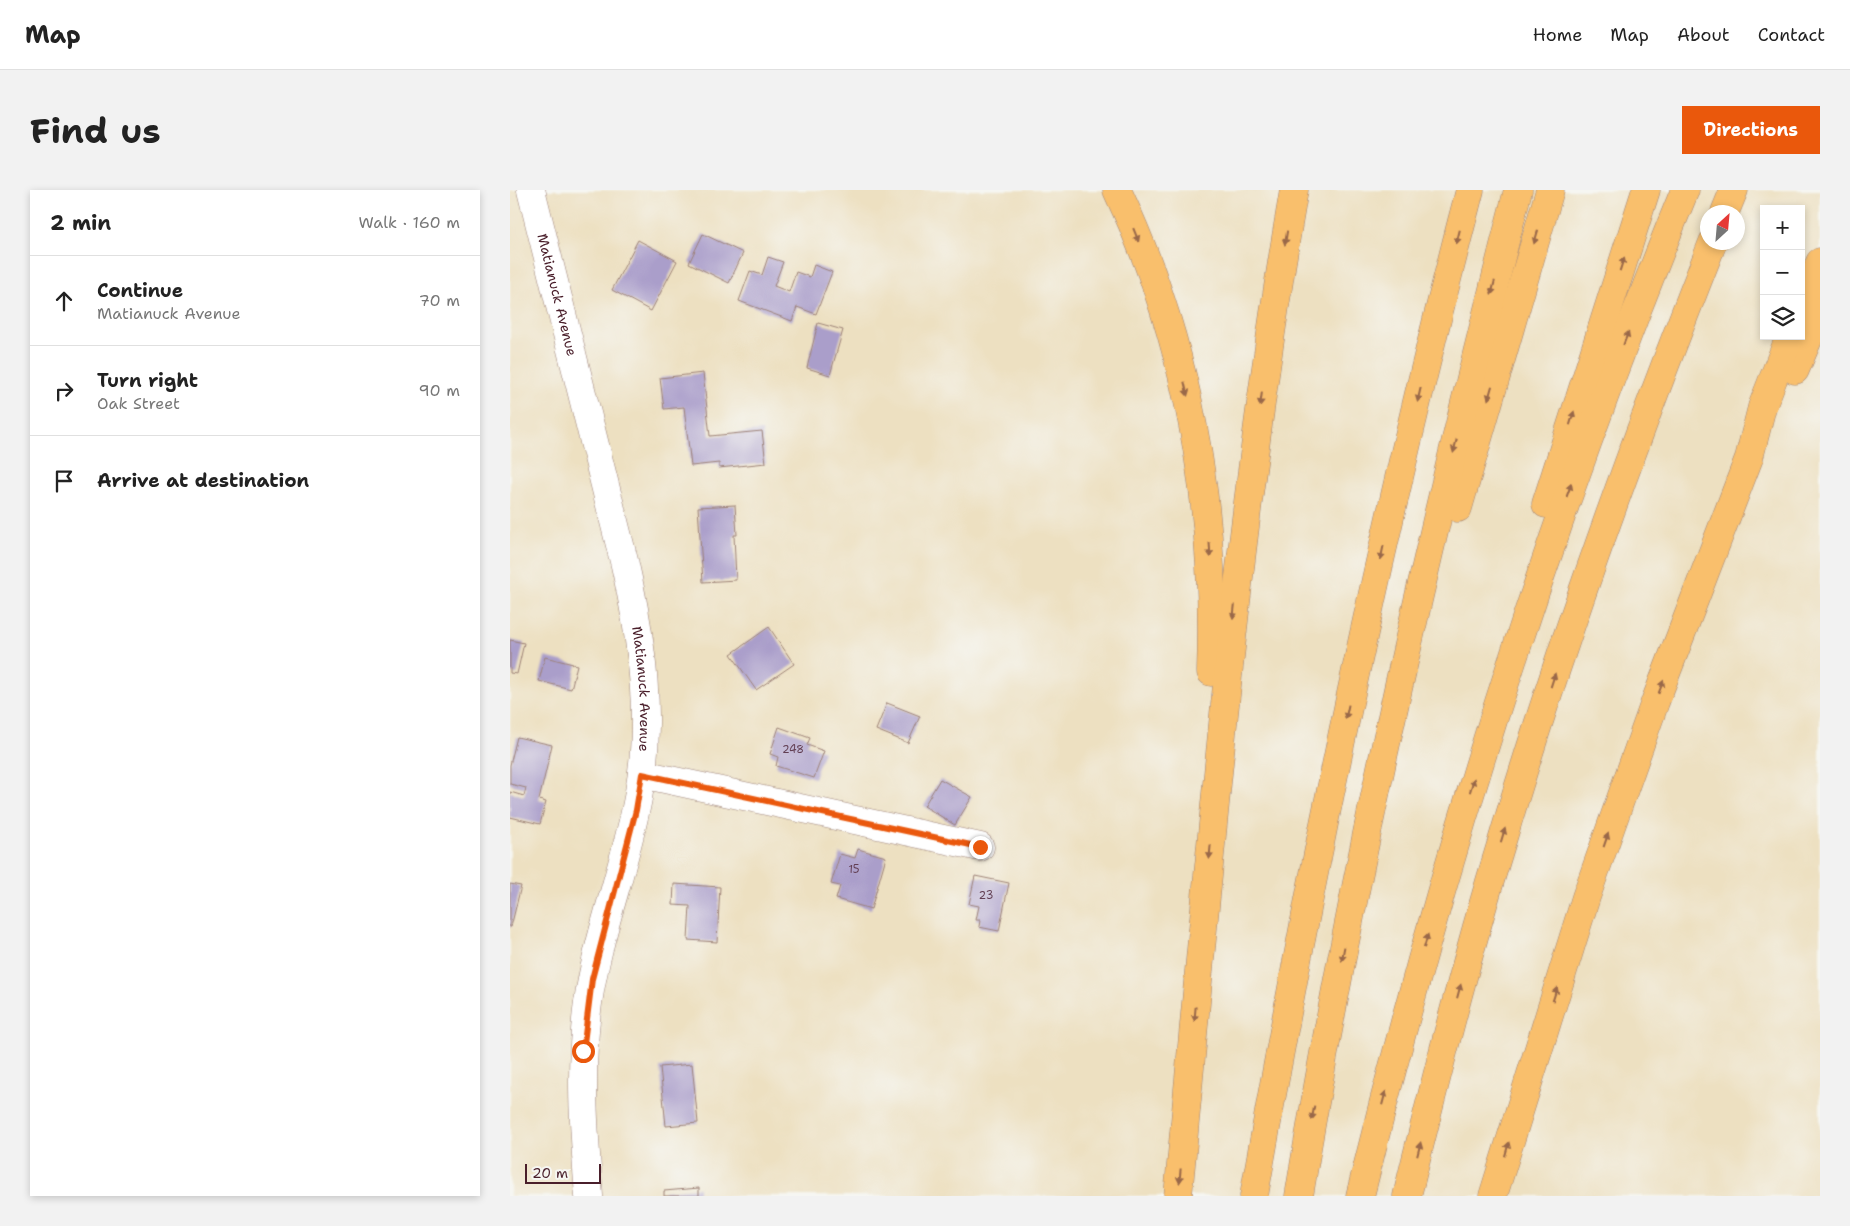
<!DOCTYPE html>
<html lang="en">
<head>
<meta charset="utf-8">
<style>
	:root { --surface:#fff; --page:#f2f2f2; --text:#222; --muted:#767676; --line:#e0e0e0; --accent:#ea580c }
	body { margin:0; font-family:"Shantell Sans",sans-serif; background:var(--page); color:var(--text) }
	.controls { position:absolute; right:15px; top:15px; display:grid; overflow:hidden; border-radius:0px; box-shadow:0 2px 8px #0003 }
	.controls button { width:45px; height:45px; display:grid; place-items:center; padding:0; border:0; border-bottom:1px solid var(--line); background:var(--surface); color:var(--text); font:25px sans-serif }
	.compass { position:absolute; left:1190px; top:15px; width:45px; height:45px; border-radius:50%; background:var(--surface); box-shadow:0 2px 8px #0003; rotate:26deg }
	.scale { position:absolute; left:15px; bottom:12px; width:76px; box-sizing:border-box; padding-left:5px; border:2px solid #4a1f2b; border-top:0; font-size:14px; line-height:18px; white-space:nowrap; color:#4a1f2b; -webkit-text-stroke:4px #f6f6f2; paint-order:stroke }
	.stop { position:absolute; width:15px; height:15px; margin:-11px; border:4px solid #ea580c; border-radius:50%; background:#fff }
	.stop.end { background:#ea580c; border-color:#fff; box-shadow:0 1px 5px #0008 }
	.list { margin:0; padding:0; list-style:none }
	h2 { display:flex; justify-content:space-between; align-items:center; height:65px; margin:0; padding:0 20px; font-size:21px }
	h2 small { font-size:16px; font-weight:400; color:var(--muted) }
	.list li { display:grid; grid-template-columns:32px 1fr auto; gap:15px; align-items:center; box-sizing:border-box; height:90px; padding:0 20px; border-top:1px solid var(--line) }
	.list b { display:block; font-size:19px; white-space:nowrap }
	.list p { margin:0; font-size:16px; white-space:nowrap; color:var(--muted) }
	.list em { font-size:16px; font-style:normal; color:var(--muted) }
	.icon { flex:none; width:28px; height:28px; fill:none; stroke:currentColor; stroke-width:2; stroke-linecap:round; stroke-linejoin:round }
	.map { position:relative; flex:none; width:1310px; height:1006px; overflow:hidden; border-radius:0px }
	header { display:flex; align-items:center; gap:30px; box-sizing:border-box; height:70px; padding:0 25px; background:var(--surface); border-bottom:1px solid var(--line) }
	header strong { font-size:24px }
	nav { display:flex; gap:28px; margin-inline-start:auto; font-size:18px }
	.intro { display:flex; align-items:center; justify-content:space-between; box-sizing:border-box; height:120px; padding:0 30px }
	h1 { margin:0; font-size:35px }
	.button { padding:12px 22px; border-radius:0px; background:var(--accent); color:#fff; font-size:18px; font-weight:700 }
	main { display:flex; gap:30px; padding:0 30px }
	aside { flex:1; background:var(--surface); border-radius:0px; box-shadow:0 2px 8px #0003 }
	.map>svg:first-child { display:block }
	.building { fill:#aa9eca }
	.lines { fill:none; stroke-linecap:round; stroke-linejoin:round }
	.minor-casing { stroke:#9c8076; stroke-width:29 }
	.tertiary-casing { stroke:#9c8076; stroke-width:29 }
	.motorway-casing { stroke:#9c8076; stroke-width:29 }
	.minor { stroke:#fff; stroke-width:28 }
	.tertiary { stroke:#fff; stroke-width:28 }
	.motorway { stroke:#f9bf6c; stroke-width:28 }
	.oneway { fill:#996748 }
	.route { stroke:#ea580c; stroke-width:6 }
	.labels { text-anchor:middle; stroke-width:5; stroke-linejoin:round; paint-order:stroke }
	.number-label { font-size:11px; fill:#623f53 }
	.street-label { font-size:14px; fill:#4a1f2b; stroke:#f6f6f2 }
</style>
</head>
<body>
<header>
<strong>Map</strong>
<nav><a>Home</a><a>Map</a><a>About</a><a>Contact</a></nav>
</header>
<div class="intro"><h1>Find us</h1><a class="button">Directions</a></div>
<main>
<aside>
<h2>2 min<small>Walk · 160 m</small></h2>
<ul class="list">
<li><svg class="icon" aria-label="ahead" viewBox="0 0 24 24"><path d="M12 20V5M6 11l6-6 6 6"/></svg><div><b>Continue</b><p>Matianuck Avenue</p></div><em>70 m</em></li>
<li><svg class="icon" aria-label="right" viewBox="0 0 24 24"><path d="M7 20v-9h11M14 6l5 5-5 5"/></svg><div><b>Turn right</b><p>Oak Street</p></div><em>90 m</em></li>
<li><svg class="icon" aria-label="arrive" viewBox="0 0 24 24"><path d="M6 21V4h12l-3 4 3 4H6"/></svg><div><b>Arrive at destination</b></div></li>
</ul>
</aside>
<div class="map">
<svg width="1310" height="1006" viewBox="0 0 1310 1006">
	<rect width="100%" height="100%" fill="#f6f6f2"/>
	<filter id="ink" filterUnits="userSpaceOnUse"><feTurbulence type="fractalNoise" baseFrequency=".02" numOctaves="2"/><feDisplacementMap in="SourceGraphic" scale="10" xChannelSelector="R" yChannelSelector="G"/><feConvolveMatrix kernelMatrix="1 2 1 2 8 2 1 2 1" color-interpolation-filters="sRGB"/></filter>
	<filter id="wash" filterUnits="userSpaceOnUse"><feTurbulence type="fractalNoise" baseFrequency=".0096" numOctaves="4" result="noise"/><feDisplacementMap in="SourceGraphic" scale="20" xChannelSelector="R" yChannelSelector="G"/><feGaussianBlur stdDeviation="1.12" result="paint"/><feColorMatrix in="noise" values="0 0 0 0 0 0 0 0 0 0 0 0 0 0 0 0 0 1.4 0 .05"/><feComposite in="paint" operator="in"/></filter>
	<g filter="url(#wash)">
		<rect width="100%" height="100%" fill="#ede0c1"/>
		<g id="blocks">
			<g class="building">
				<polygon points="193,44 233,63 219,93 179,73"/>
				<polygon points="128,50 167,71 141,121 102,100"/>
				<polygon points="258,67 273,72 264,96 279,102 286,82 300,87 304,75 322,82 306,124 287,117 282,131 229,111 240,81 252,85"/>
				<polygon points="308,133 333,140 320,185 297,178"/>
				<polygon points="193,183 200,246 252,241 256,273 209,278 209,273 181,276 174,217 154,219 150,188"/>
				<polygon points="225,315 227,345 224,345 226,390 193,392 188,317"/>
				<polygon points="259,437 284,474 246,500 221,464"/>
				<polygon points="0,450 14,453 7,484 0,483"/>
				<polygon points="35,467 67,475 61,499 29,491"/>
				<polygon points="377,513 410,526 398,553 366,540"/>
				<polygon points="269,537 300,548 297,555 314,561 304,588 266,576 268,567 260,564"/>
				<polygon points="7,547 42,555 29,610 36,612 30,634 0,627 0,602 14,606 16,598 0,594 0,575"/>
				<polygon points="430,589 462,607 445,635 414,616"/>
				<polygon points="348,659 376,667 361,719 326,709 330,696 321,694 330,664 345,668"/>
				<polygon points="465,686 499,693 489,741 469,737 470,730 466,730 469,716 459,714"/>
				<polygon points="0,694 11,696 1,737 0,737"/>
				<polygon points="164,694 210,697 207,752 178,750 180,716 163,715"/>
				<polygon points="182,874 188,933 156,936 150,877"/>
				<polygon points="189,998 189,1006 154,1006 154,1001"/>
			</g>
		</g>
	</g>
	<g filter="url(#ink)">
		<use href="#blocks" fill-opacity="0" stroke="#9c8076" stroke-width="1"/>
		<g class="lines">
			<g class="minor-casing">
				<polyline id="minor" points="132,584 470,657"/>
			</g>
			<g class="tertiary-casing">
				<g id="tertiary">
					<path id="s1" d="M21 0 115 375C132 450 143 531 128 608 115 677 88 743 78 813 69 878 74 941 79 1006"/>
				</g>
			</g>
			<g class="motorway-casing">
				<g id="motorway">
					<path d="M607 0C678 150 707 317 701 482"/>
					<polyline points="1215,22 1224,0"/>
					<polyline points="1291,119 1310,72"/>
					<polyline points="1285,180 1310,121"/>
					<polyline points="1036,314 1136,0"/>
					<polyline points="948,318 1040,0"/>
					<path d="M668 1006C700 670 726 333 784 0"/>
					<path d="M744 1006C803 668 873 332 960 0"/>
					<path d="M789 1006C845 667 923 333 1008 0"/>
					<path d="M850 1006C934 663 1041 327 1175 0"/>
					<path d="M897 1006C926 887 956 768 992 651 1052 448 1125 249 1203 52"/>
					<polyline points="983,1006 1076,707 1145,512 1239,268 1252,217 1280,146"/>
				</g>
			</g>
			<use href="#minor" class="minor"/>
			<use href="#tertiary" class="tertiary"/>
			<use href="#motorway" class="motorway"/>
		</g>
		<defs><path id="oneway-solid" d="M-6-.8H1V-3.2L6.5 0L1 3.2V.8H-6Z" transform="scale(1.25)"/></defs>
		<g class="oneway">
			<use href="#oneway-solid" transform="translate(626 45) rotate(68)"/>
			<use href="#oneway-solid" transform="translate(948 47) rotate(104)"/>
			<use href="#oneway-solid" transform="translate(1026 47) rotate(107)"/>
			<use href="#oneway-solid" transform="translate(776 48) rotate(99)"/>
			<use href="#oneway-solid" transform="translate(1112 74) rotate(-72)"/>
			<use href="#oneway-solid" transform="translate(983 98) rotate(104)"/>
			<use href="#oneway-solid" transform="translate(1116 148) rotate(-69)"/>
			<use href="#oneway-solid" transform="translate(676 199) rotate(77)"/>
			<use href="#oneway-solid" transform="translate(980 203) rotate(106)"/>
			<use href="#oneway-solid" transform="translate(909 205) rotate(103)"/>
			<use href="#oneway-solid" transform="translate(751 209) rotate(98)"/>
			<use href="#oneway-solid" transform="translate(1062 228) rotate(-73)"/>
			<use href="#oneway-solid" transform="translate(945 256) rotate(104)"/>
			<use href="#oneway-solid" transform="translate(1059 300) rotate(-70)"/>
			<use href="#oneway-solid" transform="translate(700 360) rotate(86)"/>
			<use href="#oneway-solid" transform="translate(872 363) rotate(102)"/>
			<use href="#oneway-solid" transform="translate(724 422) rotate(96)"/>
			<use href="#oneway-solid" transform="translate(1043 490) rotate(-72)"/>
			<use href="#oneway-solid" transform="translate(1151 497) rotate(-69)"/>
			<use href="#oneway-solid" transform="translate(837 522) rotate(102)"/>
			<use href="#oneway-solid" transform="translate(962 595) rotate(-73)"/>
			<use href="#oneway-solid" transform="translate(993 645) rotate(-73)"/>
			<use href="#oneway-solid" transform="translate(1096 650) rotate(-71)"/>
			<use href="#oneway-solid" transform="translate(700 662) rotate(95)"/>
			<use href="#oneway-solid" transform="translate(916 751) rotate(-74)"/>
			<use href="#oneway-solid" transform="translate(833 764) rotate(101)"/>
			<use href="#oneway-solid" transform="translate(949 801) rotate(-75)"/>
			<use href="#oneway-solid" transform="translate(1045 804) rotate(-72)"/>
			<use href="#oneway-solid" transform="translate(685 824) rotate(95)"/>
			<use href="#oneway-solid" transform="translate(874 908) rotate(-75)"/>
			<use href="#oneway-solid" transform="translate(803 923) rotate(100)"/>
			<use href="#oneway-solid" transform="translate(909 959) rotate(-76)"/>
			<use href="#oneway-solid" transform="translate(997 959) rotate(-74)"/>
			<use href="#oneway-solid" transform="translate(670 986) rotate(95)"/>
		</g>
	</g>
	<g class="lines" filter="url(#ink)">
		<polyline class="route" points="73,861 82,789 126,620 132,584 470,657"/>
	</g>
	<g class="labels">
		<g class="number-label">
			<text x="283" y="563">248</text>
			<text x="344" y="683">15</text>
			<text x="476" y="709">23</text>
		</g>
		<g class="street-label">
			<text dy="5" stroke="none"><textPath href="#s1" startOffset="108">Matianuck Avenue</textPath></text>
			<text dy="5" stroke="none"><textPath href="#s1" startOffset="512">Matianuck Avenue</textPath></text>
		</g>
	</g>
</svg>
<div class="controls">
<button>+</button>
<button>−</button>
<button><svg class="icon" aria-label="layers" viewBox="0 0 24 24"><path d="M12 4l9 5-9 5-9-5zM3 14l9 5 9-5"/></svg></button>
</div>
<svg class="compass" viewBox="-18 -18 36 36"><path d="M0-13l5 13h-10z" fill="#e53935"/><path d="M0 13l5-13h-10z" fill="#767676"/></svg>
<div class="scale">20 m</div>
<div class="stop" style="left:73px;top:861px"></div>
<div class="stop end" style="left:470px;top:657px"></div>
</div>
</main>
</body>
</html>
